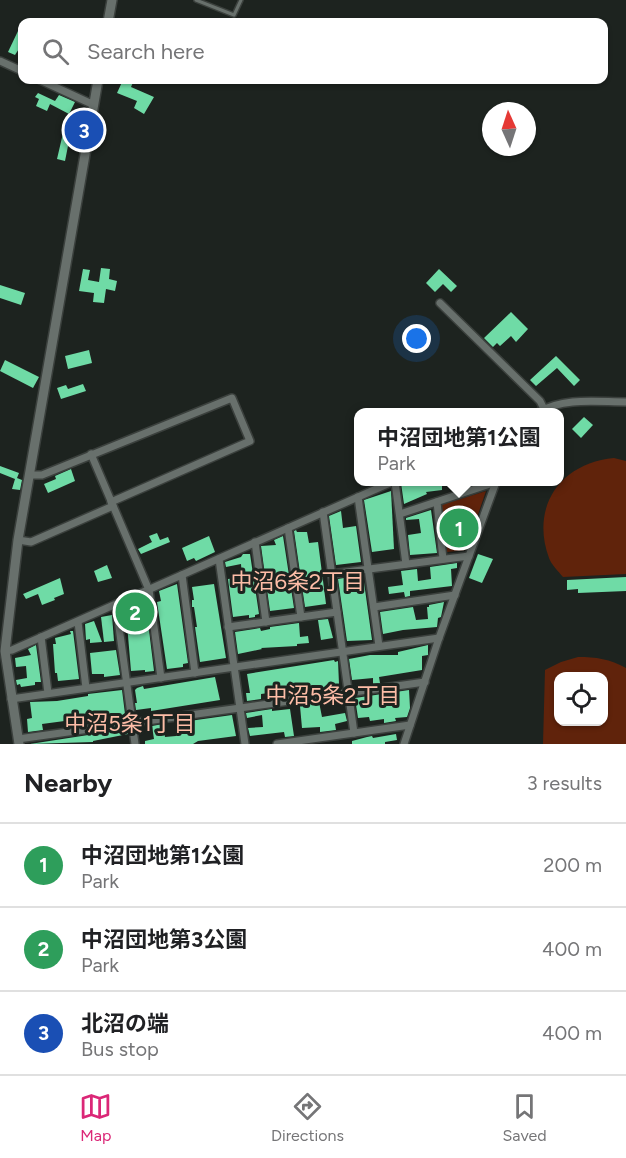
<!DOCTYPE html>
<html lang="en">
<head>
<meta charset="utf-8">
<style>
	:root { --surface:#fff; --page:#f2f2f2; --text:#202124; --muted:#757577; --line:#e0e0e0; --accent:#db2777 }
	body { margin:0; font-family:Figtree,"Noto Sans JP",sans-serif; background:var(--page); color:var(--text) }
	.controls { position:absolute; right:18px; bottom:18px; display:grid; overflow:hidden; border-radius:12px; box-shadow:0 2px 4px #0004 }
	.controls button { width:54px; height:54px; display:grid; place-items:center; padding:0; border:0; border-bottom:2px solid var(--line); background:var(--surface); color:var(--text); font:30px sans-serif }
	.compass { position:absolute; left:482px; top:102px; width:54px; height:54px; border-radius:50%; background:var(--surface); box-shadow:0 2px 4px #0004; rotate:357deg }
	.you { position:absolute; left:417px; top:339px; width:21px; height:21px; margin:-15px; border:4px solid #fff; border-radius:50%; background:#1a73e8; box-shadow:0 0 0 9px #1a73e833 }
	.badge { display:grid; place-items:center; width:39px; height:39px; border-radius:50%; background:var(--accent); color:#fff; font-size:20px; font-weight:700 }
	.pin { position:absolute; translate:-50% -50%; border:3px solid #fff; box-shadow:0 2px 6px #0006 }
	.popup { position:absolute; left:354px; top:408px; width:210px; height:78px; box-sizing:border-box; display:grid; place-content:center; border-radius:12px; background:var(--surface); filter:drop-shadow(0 2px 4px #0005); font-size:20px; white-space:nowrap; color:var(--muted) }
	.popup b { font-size:22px; color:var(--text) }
	.popup::after { content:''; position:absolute; left:50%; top:100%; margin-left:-12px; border:12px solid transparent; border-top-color:var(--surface) }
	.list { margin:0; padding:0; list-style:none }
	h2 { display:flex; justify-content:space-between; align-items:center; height:78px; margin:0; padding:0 24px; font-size:26px }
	h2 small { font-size:20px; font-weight:400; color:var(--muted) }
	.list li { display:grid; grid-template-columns:39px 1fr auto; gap:18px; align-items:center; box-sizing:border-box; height:84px; padding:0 24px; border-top:2px solid var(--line) }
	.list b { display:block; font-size:22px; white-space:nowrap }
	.list p { margin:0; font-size:20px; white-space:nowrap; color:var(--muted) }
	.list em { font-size:20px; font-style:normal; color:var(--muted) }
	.icon { flex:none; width:33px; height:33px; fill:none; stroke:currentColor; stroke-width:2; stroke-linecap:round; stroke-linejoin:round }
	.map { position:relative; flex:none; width:626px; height:744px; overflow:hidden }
	.search { position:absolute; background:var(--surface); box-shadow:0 2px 4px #0004; left:18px; right:18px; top:18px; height:66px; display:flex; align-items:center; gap:15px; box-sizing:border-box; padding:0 21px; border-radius:12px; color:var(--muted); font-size:22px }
	.sheet { height:330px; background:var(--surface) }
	nav { display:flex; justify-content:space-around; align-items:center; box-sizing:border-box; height:84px; border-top:2px solid var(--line); background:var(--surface); font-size:16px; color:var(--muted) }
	nav a { display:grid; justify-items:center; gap:3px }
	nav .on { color:var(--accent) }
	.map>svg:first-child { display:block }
	.green { fill:#60230b; fill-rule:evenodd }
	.building { fill:#6fdba6 }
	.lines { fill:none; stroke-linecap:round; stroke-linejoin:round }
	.lane-casing { stroke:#3b403d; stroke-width:6 }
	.street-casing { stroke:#3b403d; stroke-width:10 }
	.secondary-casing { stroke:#3b403d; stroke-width:12 }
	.lane { stroke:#68706c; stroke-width:3 }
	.street { stroke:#68706c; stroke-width:7 }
	.secondary { stroke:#68706c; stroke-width:9 }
	.labels { text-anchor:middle; stroke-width:6; stroke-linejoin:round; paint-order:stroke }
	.neighbourhood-label { font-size:22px; fill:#fdbda7; stroke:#1d231f }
</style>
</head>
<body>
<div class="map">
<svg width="626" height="744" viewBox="0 0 626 744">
	<rect width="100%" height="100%" fill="#1d231f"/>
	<g class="green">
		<path d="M614 458 626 461V574L563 577C558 571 551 564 549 558 530 506 561 463 614 458Z"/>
		<polygon points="486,491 466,550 447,552 441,505"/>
		<polygon points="146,596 149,618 124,622 122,605"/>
		<path d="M578 657C596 657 610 659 626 668V744H543L545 670 561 662ZM558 676H604V722H558Z"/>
	</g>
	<g class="building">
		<polygon points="18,31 22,33 22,44 15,55 8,52"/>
		<polygon points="123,80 134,80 131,87 154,97 144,114 134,108 137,101 117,93"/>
		<polygon points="38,93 55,101 59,95 75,102 69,114 50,104 47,111 36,106 39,99 35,97"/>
		<polygon points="64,129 74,131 73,137 70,136 65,161 57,159"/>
		<polygon points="101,268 110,269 109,279 117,281 115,291 106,289 104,303 93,302 94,293 79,291 83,269 90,270 88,280 99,282"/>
		<polygon points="439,269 457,286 451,292 443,284 435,292 426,283"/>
		<polygon points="0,285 25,293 21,305 0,298"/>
		<polygon points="511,312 528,329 516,342 511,336 500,346 497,343 493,347 484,338"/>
		<polygon points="89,350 92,363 68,369 65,356"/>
		<polygon points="556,356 580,380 574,386 557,368 536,386 530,380"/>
		<polygon points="5,360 39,377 33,388 0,371"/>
		<polygon points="83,384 86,391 61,399 57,388 66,385 68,389"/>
		<polygon points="584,417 593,425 581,438 572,429"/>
		<polygon points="0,466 19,473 17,478 22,480 20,490 12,489 15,479 0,473"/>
		<polygon points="71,469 75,481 48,493 44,484 56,479 55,476"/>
		<polygon points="405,482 452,482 452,485 442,486 442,490 426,492 427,494 404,504 401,483"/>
		<polygon points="391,491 394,549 372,552 364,500"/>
		<polygon points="431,510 437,553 410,555 408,535 421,533 419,519 406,520 406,518"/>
		<polygon points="341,511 343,528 356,526 361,562 336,565 329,516"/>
		<polygon points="296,530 297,532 307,532 309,543 318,542 326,604 305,607 294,531"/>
		<polygon points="157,533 160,540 168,537 170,542 141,554 138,549 152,542 149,536"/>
		<polygon points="209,536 215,552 196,561 194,558 187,561 182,548"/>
		<polygon points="283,536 294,608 270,611 261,546 276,545 274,540"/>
		<polygon points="243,554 250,554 259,614 255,615 255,617 249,618 249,615 233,617 228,579 242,577 241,564 226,567 225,562 241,557"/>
		<polygon points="478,554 493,559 482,583 469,578"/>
		<polygon points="457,563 457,568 451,569 452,586 410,591 410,596 405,597 404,592 389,594 388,587 403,585 401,571 417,569 418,581 431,579 430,567"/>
		<polygon points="107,565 112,578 98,582 94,571"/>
		<polygon points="363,575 372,640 347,641 338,579"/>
		<polygon points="626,577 626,591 578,593 578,589 567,590 567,580"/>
		<polygon points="60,578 64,594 54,598 55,600 42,605 38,594 26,599 23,594"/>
		<polygon points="177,584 188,663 183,664 183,667 167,669 157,602 161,601 159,591"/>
		<polygon points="214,584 226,658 200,662 195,627 197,627 194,607 192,607 192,600 194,600 192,587"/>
		<polygon points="444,602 441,617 438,618 437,627 403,630 383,634 380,612 413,607 416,620 428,619 427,607 429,607 429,605"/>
		<polygon points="112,615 114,641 104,642 101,617"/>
		<polygon points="328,619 333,638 321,640 318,620"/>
		<polygon points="94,621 102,642 90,643 90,639 86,640 85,624"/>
		<polygon points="148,622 154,671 145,672 145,670 131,671 127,624"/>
		<polygon points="299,623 300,637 308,636 309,643 297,644 297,646 261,648 262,649 238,654 235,632 260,628 261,631 270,629 270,627"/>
		<polygon points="70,631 73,631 79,679 58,681 57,673 55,673 53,644 56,644 55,638 71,634"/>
		<polygon points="36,645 41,682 35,682 35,685 21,687 20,684 17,685 16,680 27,678 26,666 16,667 15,658 31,655 28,649"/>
		<polygon points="428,645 428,655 422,656 422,670 379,677 380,683 373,684 373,678 352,680 349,659 370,655 398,655 398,652"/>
		<polygon points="116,650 120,675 104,677 104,674 92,674 90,653"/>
		<polygon points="334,660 335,662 338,661 339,684 333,685 334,689 315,692 314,687 288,690 288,695 280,697 279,691 269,693 261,694 261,699 247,701 246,693 250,693 247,674"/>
		<polygon points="215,677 220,700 151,711 151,708 136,710 135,703 137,703 135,690 137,688 143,686 144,689"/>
		<polygon points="122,690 125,714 122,715 122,719 114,720 113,715 102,716 42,724 43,730 28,732 27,719 32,718 30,702 57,701 88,696 88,694"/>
		<polygon points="409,690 410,708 407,717 395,718 396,721 384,723 384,719 370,721 369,717 358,718 355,698"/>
		<polygon points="319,702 322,717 345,713 347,721 335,724 336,730 320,732 320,727 302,728 300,706"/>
		<polygon points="272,709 272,711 290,709 294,736 285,737 284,732 250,736 248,728 263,727 262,715 247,718 246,713"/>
		<polygon points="232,715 236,736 198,741 193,744 145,744 145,741 154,739 152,726 163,724 165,737 176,736 175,723"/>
		<polygon points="127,729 128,734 93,741 93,742 30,744"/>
		<polygon points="396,734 397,740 385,742 385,744 352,744 352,741 367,737 372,736 373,738"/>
	</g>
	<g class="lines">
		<g class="lane-casing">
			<polyline id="lane" points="196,0 234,15 241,0"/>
		</g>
		<g class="street-casing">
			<g id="street">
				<polyline points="0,61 22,71"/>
				<polyline points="40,80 94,105"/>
				<polyline points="440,303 540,401 544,409"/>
				<path d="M539 412C565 397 597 402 626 402"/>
				<polyline points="91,454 149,590 161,678"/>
				<polyline points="30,475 42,475 232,398 250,441 111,502"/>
				<polyline points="395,482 406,564"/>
				<polyline points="358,497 379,646"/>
				<polyline points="437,502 443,559"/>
				<polyline points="323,512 354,733"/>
				<polyline points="400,514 496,482"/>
				<polyline points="288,528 301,617"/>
				<polyline points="18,540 31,542 113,506"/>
				<polyline points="255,542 266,622"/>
				<polyline points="219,559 245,744"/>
				<polyline points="331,574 469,556"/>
				<polyline points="182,575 195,673"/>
				<polyline points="116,605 135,744"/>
				<polyline points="374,607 455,595"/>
				<polyline points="78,622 86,688"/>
				<polyline points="228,627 337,612"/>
				<polyline points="41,637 48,693"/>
				<polyline points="5,651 12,650 392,482"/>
				<polyline points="11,699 439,638"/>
				<polyline points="18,739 425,682"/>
				<polyline points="277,744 410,725"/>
				<polyline points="404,744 439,638 496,482"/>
			</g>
		</g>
		<g class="secondary-casing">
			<g id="secondary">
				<polyline points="108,22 112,0"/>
				<polyline points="19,744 5,651 18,540 98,80"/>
			</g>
		</g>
		<use href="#lane" class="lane"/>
		<use href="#street" class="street"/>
		<use href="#secondary" class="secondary"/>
	</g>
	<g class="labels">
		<g class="neighbourhood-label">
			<text x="298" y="589">中沼6条2丁目</text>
			<text x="333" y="703">中沼5条2丁目</text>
			<text x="130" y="731">中沼5条1丁目</text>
		</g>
	</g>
</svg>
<div class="controls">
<button><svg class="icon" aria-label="locate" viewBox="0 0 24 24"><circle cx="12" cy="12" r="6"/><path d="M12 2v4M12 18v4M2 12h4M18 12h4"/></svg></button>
</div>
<svg class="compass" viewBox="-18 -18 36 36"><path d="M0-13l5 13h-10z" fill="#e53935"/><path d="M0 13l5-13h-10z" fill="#757577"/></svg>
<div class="you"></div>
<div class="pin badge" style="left:459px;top:528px;background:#2e9e5b">1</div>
<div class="popup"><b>中沼団地第1公園</b>Park</div>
<div class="pin badge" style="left:135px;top:612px;background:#2e9e5b">2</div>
<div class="pin badge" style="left:84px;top:130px;background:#1a4fb4">3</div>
<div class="search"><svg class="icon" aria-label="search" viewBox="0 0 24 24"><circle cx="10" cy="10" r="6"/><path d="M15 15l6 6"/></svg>Search here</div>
</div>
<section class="sheet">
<h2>Nearby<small>3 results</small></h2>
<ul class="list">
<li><span class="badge" style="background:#2e9e5b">1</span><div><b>中沼団地第1公園</b><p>Park</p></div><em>200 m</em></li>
<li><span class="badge" style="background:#2e9e5b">2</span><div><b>中沼団地第3公園</b><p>Park</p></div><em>400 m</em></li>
<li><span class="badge" style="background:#1a4fb4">3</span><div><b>北沼の端</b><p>Bus stop</p></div><em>400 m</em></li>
</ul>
</section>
<nav>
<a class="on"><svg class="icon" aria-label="map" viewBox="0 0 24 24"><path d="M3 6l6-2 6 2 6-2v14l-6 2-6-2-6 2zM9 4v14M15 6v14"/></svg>Map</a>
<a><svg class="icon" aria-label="directions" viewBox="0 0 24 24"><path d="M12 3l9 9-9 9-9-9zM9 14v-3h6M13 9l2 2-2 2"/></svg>Directions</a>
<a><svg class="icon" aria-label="saved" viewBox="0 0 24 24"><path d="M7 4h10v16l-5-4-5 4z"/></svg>Saved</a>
</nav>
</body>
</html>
